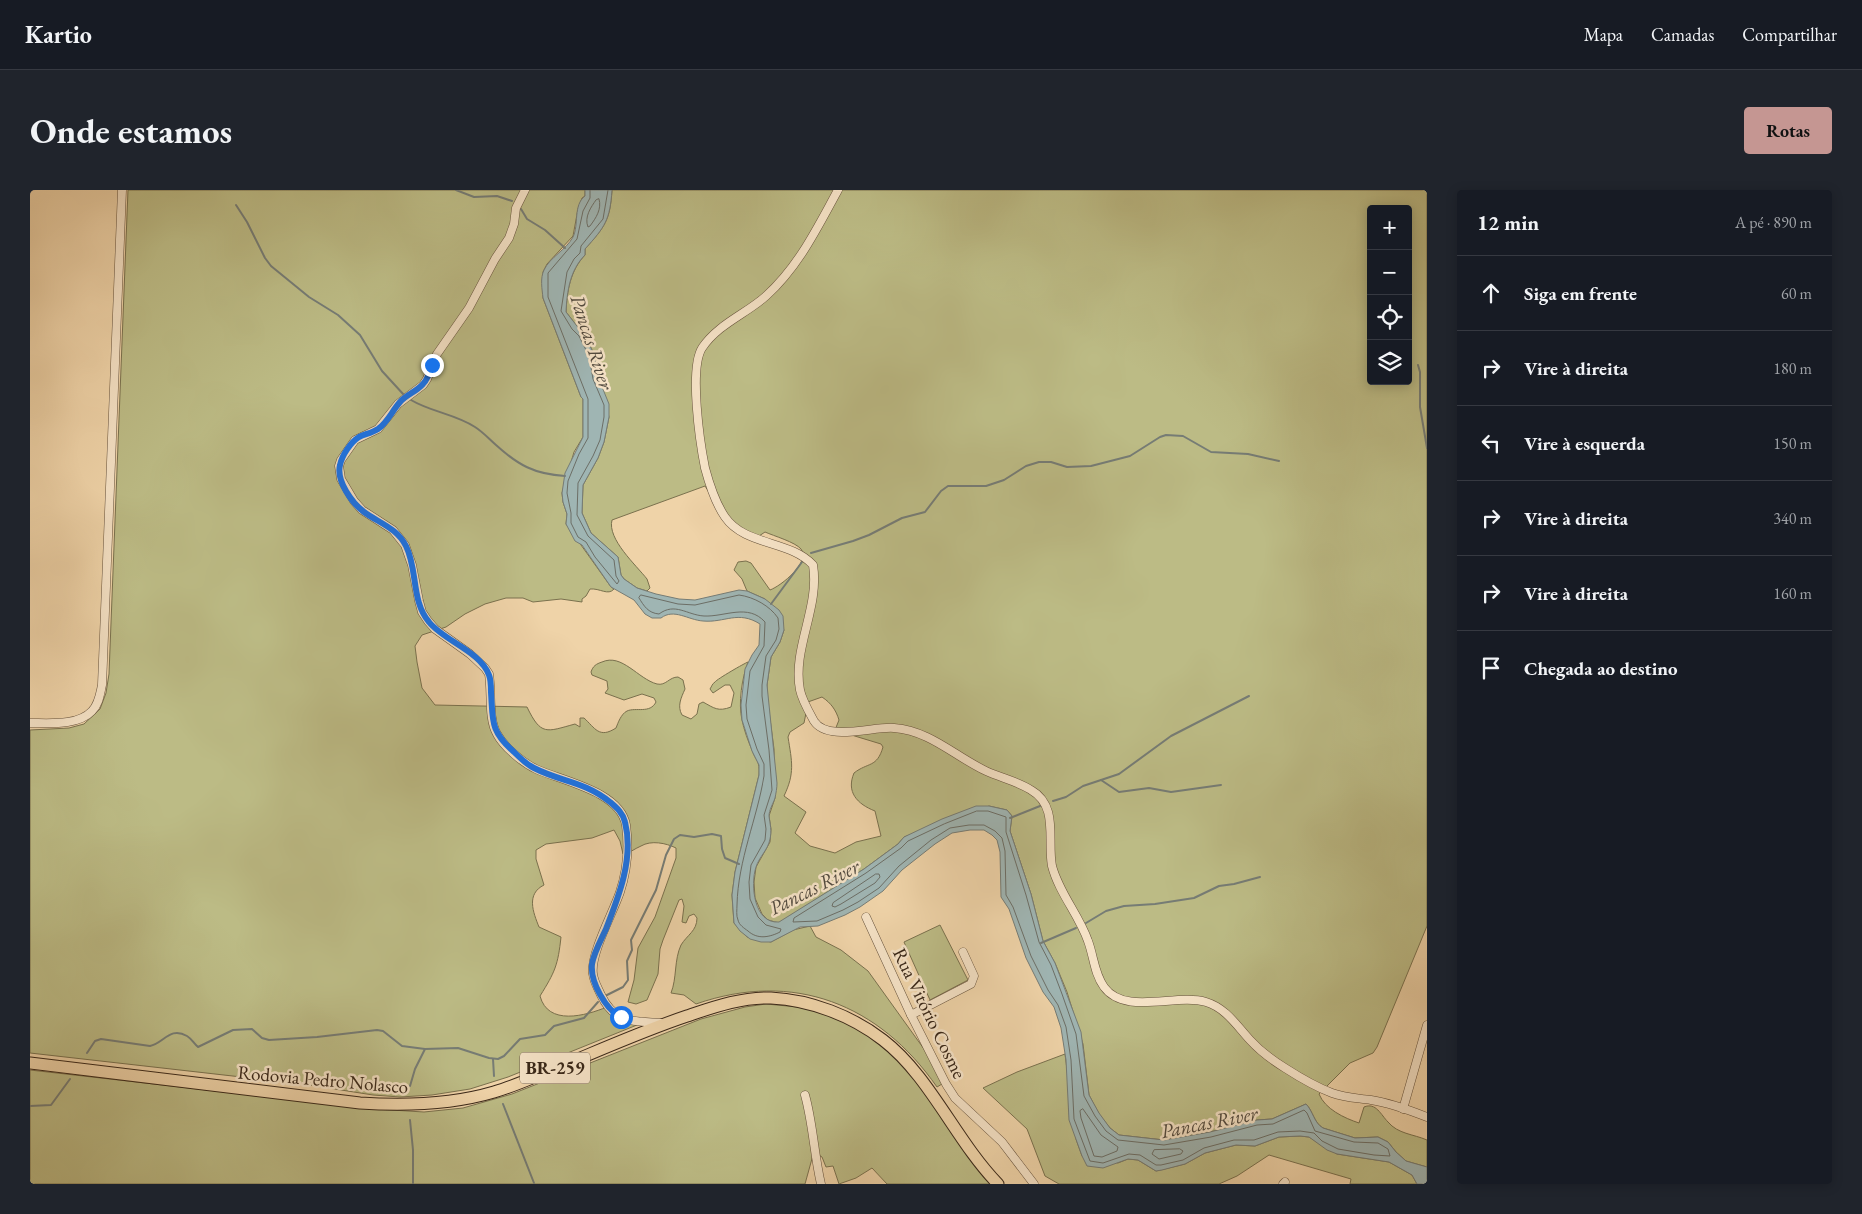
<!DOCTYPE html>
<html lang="pt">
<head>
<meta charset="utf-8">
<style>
	:root { --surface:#171b24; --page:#20242c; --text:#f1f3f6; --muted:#9ea1a6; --line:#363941; --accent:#c59692 }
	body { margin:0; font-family:"EB Garamond",serif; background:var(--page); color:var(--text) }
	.controls { position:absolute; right:15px; top:15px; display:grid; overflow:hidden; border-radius:5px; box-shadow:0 2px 12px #0003 }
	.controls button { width:45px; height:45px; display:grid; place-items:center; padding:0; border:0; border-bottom:1px solid var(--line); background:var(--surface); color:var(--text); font:25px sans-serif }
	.stop { position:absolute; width:15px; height:15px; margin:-11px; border:4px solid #1a73e8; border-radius:50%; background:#fff }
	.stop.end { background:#1a73e8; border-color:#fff; box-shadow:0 1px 5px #0008 }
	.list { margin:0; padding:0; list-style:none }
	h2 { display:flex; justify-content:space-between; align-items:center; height:65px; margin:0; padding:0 20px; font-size:21px }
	h2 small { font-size:16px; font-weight:400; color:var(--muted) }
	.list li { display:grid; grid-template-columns:32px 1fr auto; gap:15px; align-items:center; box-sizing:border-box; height:75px; padding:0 20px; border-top:1px solid var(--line) }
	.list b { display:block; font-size:19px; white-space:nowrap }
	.list em { font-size:16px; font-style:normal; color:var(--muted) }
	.icon { flex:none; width:28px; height:28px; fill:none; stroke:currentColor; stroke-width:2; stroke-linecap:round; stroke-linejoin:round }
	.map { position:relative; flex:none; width:1397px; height:994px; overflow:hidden; border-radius:5px }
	header { display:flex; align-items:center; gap:30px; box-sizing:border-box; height:70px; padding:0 25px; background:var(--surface); border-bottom:1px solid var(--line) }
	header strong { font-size:24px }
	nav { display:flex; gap:28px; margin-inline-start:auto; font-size:18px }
	.intro { display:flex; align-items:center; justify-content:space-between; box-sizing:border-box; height:120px; padding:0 30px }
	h1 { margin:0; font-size:35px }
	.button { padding:12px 22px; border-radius:5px; background:var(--accent); color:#111; font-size:18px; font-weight:700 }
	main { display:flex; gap:30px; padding:0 30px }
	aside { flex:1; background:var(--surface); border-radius:5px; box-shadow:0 2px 12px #0003 }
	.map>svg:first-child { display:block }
	.green { fill:#bcbb85; stroke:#7a714e; fill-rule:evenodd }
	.water { fill:#9fb5b3; stroke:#767c75 }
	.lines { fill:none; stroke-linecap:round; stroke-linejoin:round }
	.shore { stroke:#6c6e66; stroke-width:1 }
	.stream { stroke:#767c75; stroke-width:2 }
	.minor-casing { stroke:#66523c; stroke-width:9 }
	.highway-casing { stroke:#392718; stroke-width:13 }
	.minor { stroke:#f5e2c6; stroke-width:8 }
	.highway { stroke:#efd3a8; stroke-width:11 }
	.route { stroke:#1a73e8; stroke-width:6 }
	.labels { text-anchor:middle; stroke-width:5; stroke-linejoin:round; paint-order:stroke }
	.shield { fill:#f5e2c6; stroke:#715f4c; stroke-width:1 }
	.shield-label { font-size:18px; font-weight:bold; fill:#392718 }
	.street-label { font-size:19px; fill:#392718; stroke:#f5e2c6 }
	.water-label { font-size:20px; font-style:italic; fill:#524a3f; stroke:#f5e2c6 }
</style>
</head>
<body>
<header>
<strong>Kartio</strong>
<nav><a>Mapa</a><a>Camadas</a><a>Compartilhar</a></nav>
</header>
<div class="intro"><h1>Onde estamos</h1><a class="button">Rotas</a></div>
<main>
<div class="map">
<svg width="1397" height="994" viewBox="0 0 1397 994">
	<rect width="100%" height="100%" fill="#efd3a8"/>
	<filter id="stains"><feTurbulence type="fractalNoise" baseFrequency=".004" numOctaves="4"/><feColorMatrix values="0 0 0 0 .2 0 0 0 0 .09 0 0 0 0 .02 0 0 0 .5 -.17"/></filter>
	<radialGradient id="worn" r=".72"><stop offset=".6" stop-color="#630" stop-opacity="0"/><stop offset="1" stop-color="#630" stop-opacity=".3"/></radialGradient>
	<g class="green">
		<path d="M98 0H555V6L552 8 548 19 543 46 517 74 513 82V108L551 207 553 209V247L544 262 532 303 533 312 537 324 536 334 581 397 584 399C578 406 570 398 560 399L556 406 552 409V412L531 409 503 412 493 408H476L455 414 435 424 416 437 392 445 385 456 387 472 392 498 405 515 497 517C511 546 516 542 545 534L550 537V528H554C565 538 569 549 586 538 588 533 591 524 597 521 606 517 620 524 626 512L624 508 612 504 594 510 575 503 578 499 577 491 562 485 561 482C563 476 566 474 572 472 592 463 608 489 627 494 636 496 639 487 648 487L653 490 655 499C651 508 647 516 652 525L661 529 667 524 669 514 673 512C684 518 688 522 701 517L704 503 700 495H695L683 503 680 499C682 496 682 494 685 492 687 489 715 473 718 472 712 488 708 513 712 530 714 540 718 551 722 560 726 572 730 570 729 585L705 682 702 705 704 733 717 747 741 752 763 740 780 736 786 747 811 760 838 781 917 891 907 897C849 814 764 780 666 814L654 805 641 803C647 788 644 770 651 755 657 745 667 741 667 728L664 724 659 726 656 733 652 732 654 716 652 709 649 710 633 750 630 759 628 784 617 810 606 814 598 812 604 790 608 758 625 727 646 668V658C636 653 621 650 611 656 604 659 600 663 593 664L590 651 584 640 562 648 516 654 506 660V669L514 695C496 704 503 722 509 737L531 747C528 775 525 782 510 806 518 836 555 826 577 817L594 830 607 835 478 887 440 899 402 905 370 907 343 905 273 894 0 863V540L39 538 54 534 70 519 76 503 79 484Z"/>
		<path d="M582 0H1397V736L1347 857 1343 863 1320 873 1289 904C1295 919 1314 928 1329 933L1334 917C1346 912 1351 925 1358 932 1368 944 1383 944 1397 950V977L1376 971 1366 962 1358 952 1348 947 1325 948 1293 938C1284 933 1283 921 1276 914L1242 929 1227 930 1180 942 1134 950 1089 945 1080 938 1069 924 1059 905 1053 854 1037 802 1025 773 1013 751 1001 704 980 641 982 626 977 620 959 616 874 647 868 654 834 679 749 733 738 730 732 724 725 708 724 692 726 677 740 652 741 639 739 626 745 608 744 559 737 506V495L741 467 750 452 754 440 735 409 717 401 712 389 704 380 708 372 716 371 721 373 740 400C751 396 781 372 771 359 765 352 744 346 735 342L726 348 697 330 675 296 582 330C577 349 606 375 617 389L620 398 617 401 607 398 594 389 591 385 588 367 561 343 552 323 553 295 568 268 574 252 579 227 564 164 558 152 554 148V145L536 122C537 101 540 81 555 65V59C575 36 580 31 582 0ZM1341 19H1378V191H1341ZM792 507C801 513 806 520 809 530L805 540 851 554 853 557C847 578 838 572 824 583 816 602 827 614 845 621L851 646 826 652 805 663 780 656 765 643 776 622 754 606C765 583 762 572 758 547L760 542 774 533 776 523 775 513Z"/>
		<polygon points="910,735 938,790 900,810 874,752"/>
		<polygon points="736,814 779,818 821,832 861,862 891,894 964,994 857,994 842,978 826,988 809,994 803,976 796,977 792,967 787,964 783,965 775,994 0,994 0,880 345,919 394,922 433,918 482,904 671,829 715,817"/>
		<polygon points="1035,864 1046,949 1052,966 1088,973 1098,969 1108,970 1126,981 1155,974 1175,963 1206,955 1225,956 1249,947 1270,946 1279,947 1307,964 1359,972 1382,985 1387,994 1320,994 1321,989 1239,965 1207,986 1189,994 1029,994 1015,986 997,939 953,898 987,882"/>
	</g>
	<path class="water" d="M555 0H582C580 30 575 37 555 59V65C540 80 537 101 536 122L554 145V148L558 152 564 164 568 187 579 214V227L574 252 568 268 553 295 552 323 561 343 588 367 591 385 594 389 607 398 626 404 649 409 665 410 709 400 717 401 735 409 749 420 753 426 754 440 750 452 741 467 737 495 747 593C747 598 746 603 745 608 743 614 739 620 739 626 740 634 742 641 740 649 738 660 729 667 726 677 720 695 724 734 749 732L834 679 868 654 874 647 912 629 946 616H959L977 620 982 626 980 641 1001 704 1013 751 1025 773 1051 842 1059 905 1069 923 1080 938 1089 945 1134 950 1180 942 1227 930 1242 929 1276 914C1283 921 1284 933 1293 938L1325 948 1348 947 1358 952 1366 962 1376 971 1397 977V994H1387L1382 985 1359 972 1307 964 1297 960 1279 947 1270 946 1249 947 1225 956 1206 955 1175 963 1155 974 1132 980 1126 981 1108 970 1098 969 1073 978 1057 976 1052 966 1039 930 1036 870 1031 838 1024 817 1013 802 996 768 979 719 971 707 970 662 967 650 962 645 954 640H940L922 643 905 654 872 680 853 701 830 717 815 725 788 736 770 737 741 752H731L720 749 710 741 704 733 702 705 705 682 729 585V575L722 561 712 530 711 515 715 479 722 465 729 455 730 434C708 420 695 433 673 431 658 430 644 418 631 428H622L615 424 604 410 581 397 552 355 545 351 536 334 537 324 533 312 532 303 535 283 553 247V209L551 207 513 108C512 99 510 88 514 80 520 67 536 60 543 47 549 35 543 15 555 6Z"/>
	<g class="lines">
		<g class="shore">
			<polyline points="560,0 560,8 553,21 547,49 518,83 518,107 558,209 558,248 549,264 538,291 537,303 541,323 541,333 548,347 556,352 565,367 587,394 589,391 586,386 584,370 558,346 547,325 548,293 563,266 570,250 574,227 574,215 563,189 559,166 549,146 542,139 531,121 537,82 544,69 550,63 551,56 573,29 578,0"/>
			<path d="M569 9C572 19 566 28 560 36L558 37C554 27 561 17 566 10Z"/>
			<path d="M611 405 648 414 665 415 709 405C724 407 740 416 748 428L749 439 746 450 736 466 732 495V506L739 560 742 600 734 625 736 639 735 650 721 675 719 692 720 709 728 727 736 735 751 739 750 742C740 747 728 750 718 741 714 738 709 735 708 730 706 726 707 719 707 715 708 670 727 629 734 586V574L727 559 717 529 716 515 720 481 734 456 735 432C718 413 695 427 674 426 657 425 645 412 629 424 618 423 614 416 609 408Z"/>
			<polygon points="947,621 958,621 976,627 976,642 996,705 1009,752 1021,775 1032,804 1046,844 1054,906 1065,926 1076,941 1088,950 1134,955 1181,947 1227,935 1243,934 1274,920 1277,923 1285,941 1324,952 1348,953 1358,959 1360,966 1344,965 1308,959 1292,951 1284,943 1270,941 1248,942 1224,950 1204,950 1174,958 1153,970 1131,975 1126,975 1110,965 1099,964 1073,973 1060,971 1044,929 1041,870 1036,837 1028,815 1018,800 1001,766 983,717 976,705 975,661 972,648 965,641 954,635 939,635 920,638 901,650 869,676 849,698 828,712 813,720 787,731 763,732 764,728 836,683 871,658 878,651 914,634"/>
			<polygon points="846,684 849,684 850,687 845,693 811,714 805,717 802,716 803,713"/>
			<polygon points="1053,919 1071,945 1088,957 1087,961 1072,967 1064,966 1051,928 1050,921"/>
			<polygon points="1150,959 1153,961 1151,964 1129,969 1122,964 1124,960"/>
		</g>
		<g class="stream">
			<polyline points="426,0 444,7 467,6 482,11"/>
			<polyline points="206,15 217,32 235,68 241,76 279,107 308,125 330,145 352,181 374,205"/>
			<polyline points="491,19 497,29 515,40 535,58"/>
			<polyline points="1388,175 1390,182 1390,217 1397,258"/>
			<path d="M381 210C401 222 425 224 445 237 453 242 459 249 466 255 488 275 504 284 535 286"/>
			<polyline points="781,363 823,351 839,345 872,328 895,322 911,301 918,296 956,296 974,290 996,276 1009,272 1021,272 1037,277 1061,276 1100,266 1130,247 1136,245 1153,246 1181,262 1218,264 1249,271"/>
			<polyline points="741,414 772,372"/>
			<polyline points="1071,590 1089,602 1119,598 1141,602 1191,595"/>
			<polyline points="1023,611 1036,607 1053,596 1089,584 1141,546 1219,506"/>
			<polyline points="980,628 1010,616"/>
			<polyline points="1056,733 1076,721 1094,716 1125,714 1164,708 1189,696 1204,694 1230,687"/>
			<polyline points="1011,753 1046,738"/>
			<polyline points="577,805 593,797 598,790 597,771 602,760 601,750 626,700 636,665 644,649 650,645 664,647 682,644 691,646 692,659 695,668 709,674"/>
			<path d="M57 863 65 851 71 849 120 856C134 853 140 836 157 846 162 849 164 854 168 857L203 840 222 839 232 848 239 850 287 847 347 840 353 841 372 856 395 859 428 858 459 868 468 869 474 866 490 849 515 845 524 836 554 828 568 812"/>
			<polyline points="463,869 464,886"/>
			<polyline points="380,896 385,879 395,859"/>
			<polyline points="473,914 504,993"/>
			<polyline points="0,916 21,915 40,889"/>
			<polyline points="380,930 383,960 383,994"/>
		</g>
		<g class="minor-casing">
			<g id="minor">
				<path d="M495 0 486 18 484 34 479 48 465 69 439 118 407 164 397 189 393 195 368 214 348 239 325 250 311 270 309 276 311 289 324 311 332 320 363 340 375 355 382 375 389 411 392 422 398 431 405 439 440 464 455 478 459 484C462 502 458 529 467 544 474 557 493 573 506 579 532 591 590 601 596 635 599 657 597 681 590 702 583 723 560 764 563 784 564 792 568 798 571 805 585 834 603 831 632 833"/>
				<path d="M808 0C787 38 769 76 736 106 716 124 688 134 672 158 659 179 670 253 675 278 679 293 686 314 695 327 715 356 760 350 783 375 790 418 762 458 770 500 772 510 779 522 784 531 797 552 844 536 864 538 901 541 924 566 956 581 971 588 987 591 1001 600 1029 616 1017 650 1022 676 1029 703 1049 725 1058 751 1064 767 1064 783 1074 797 1095 826 1146 803 1176 812 1196 818 1207 836 1220 850 1230 861 1242 870 1255 878 1269 887 1286 897 1302 903 1315 908 1328 908 1341 910 1360 913 1379 920 1397 927"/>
				<path d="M0 533C19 533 48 536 62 521 69 514 70 504 72 495L92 0"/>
				<polyline points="836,727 881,825 916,894 925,908 972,952 1004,994"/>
				<polyline points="881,825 941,794 944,786 933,762"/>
				<path d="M775 905C783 934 784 964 791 994"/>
				<polyline points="1373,919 1397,835"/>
				<polyline points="1253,994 1255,992"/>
			</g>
		</g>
		<g class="highway-casing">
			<path id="highway" d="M0 873 330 913C375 916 420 915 464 902 485 896 504 887 524 879 568 861 612 841 657 826 684 817 712 807 741 808 781 810 822 826 853 850 900 886 926 951 968 994"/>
		</g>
		<use href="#minor" class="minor"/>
		<use href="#highway" class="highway"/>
	</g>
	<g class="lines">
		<path class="route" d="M402 175C400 182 398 189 393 194 386 202 376 205 370 212 362 221 358 232 348 239 342 243 335 244 329 247 321 252 312 265 310 275 306 291 322 313 334 322 349 333 367 338 376 356 388 380 381 411 399 432 414 451 450 461 459 485 461 490 461 496 461 502 463 531 460 541 484 562 490 568 496 574 504 578 531 592 554 591 580 612 587 618 593 623 595 632 604 668 589 706 576 739 571 750 564 762 562 774 560 792 576 820 591 827"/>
	</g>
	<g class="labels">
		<rect class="shield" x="490" y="862.5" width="70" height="31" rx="4"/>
		<g class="shield-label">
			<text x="525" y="884">BR-259</text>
		</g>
		<g class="street-label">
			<text transform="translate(900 823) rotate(64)" y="7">Rua Vitório Cosme</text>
			<text transform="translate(293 889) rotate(5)" y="7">Rodovia Pedro Nolasco</text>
		</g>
		<g class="water-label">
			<text transform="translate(562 152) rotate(72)" y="7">Pancas River</text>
			<text transform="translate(784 697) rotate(-27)" y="7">Pancas River</text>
			<text transform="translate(1179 932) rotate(-11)" y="7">Pancas River</text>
		</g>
	</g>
	<rect width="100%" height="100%" filter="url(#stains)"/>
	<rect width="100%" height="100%" fill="url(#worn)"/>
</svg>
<div class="controls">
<button>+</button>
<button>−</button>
<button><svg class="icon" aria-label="locate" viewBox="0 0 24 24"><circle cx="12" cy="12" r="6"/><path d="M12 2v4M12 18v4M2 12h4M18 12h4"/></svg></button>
<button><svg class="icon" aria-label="layers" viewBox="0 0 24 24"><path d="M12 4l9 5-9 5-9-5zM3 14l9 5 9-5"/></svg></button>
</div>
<div class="stop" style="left:591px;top:827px"></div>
<div class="stop end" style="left:402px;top:175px"></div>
</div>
<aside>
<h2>12 min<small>A pé · 890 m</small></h2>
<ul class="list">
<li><svg class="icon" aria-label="ahead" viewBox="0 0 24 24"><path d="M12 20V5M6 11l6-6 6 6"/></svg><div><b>Siga em frente</b></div><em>60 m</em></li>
<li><svg class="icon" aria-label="right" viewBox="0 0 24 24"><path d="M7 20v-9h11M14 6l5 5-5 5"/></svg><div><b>Vire à direita</b></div><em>180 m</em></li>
<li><svg class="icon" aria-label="left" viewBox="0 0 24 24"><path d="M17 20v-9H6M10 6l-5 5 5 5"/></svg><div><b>Vire à esquerda</b></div><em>150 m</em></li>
<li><svg class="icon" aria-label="right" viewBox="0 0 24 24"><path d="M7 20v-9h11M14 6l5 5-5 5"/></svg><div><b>Vire à direita</b></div><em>340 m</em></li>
<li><svg class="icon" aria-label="right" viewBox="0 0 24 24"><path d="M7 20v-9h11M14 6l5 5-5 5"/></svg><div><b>Vire à direita</b></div><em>160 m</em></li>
<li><svg class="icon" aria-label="arrive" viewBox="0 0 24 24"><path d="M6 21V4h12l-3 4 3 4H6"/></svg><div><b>Chegada ao destino</b></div></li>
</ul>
</aside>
</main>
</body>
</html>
